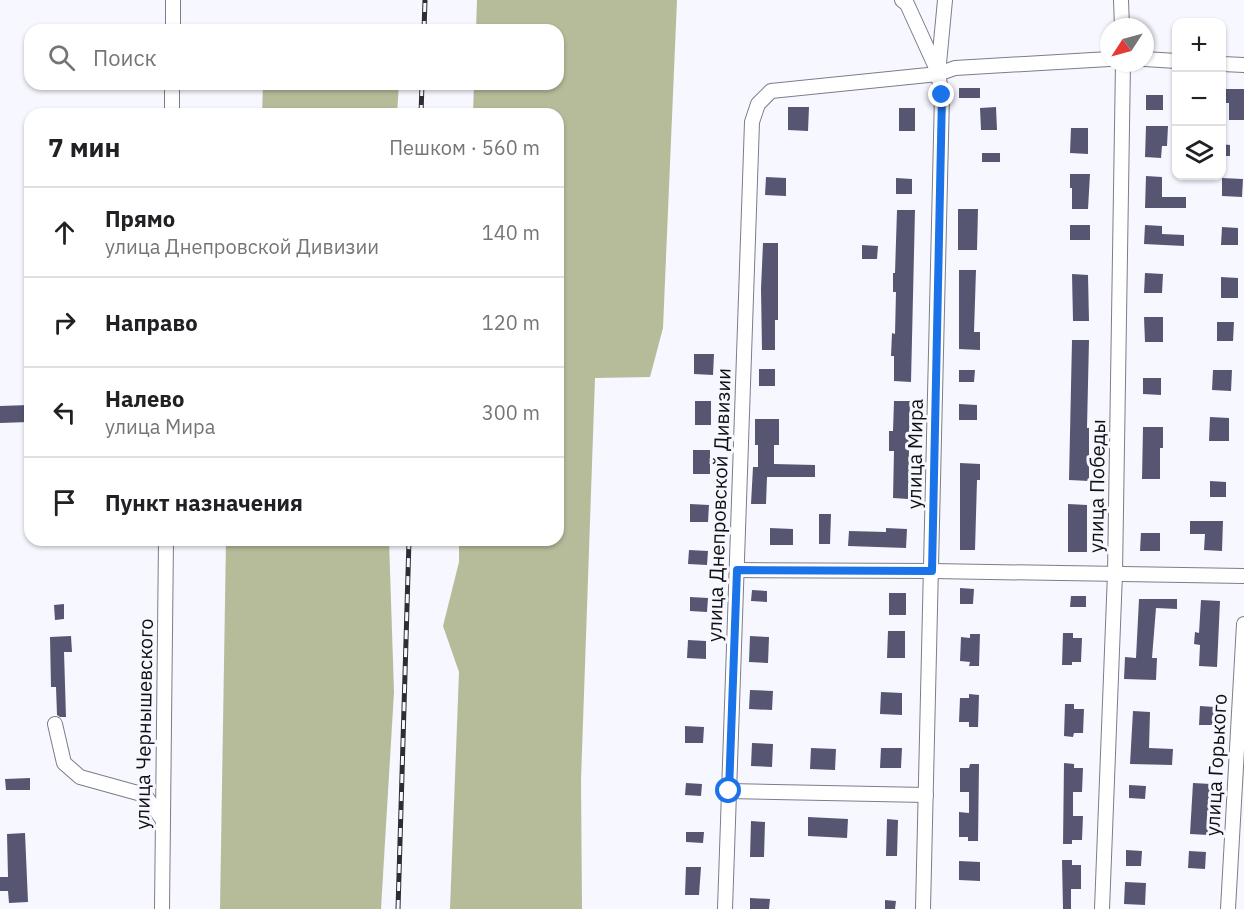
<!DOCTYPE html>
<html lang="ru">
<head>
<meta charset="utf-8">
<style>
	:root { --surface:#fff; --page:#f2f2f2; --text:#202124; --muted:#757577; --line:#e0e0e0 }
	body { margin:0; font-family:"IBM Plex Sans",sans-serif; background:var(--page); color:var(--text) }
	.controls { position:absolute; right:18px; top:18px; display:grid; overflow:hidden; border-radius:12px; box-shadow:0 2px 4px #0004 }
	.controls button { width:54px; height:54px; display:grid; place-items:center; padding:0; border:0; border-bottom:2px solid var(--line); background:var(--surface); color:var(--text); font:30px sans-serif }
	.compass { position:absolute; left:1100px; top:18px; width:54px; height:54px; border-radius:50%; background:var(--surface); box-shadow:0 2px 4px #0004; rotate:234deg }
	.stop { position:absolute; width:18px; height:18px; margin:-14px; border:4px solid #1a73e8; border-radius:50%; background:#fff }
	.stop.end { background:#1a73e8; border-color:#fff; box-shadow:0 2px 6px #0008 }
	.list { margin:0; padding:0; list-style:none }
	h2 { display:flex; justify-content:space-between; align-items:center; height:78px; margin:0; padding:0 24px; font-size:26px }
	h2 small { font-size:20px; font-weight:400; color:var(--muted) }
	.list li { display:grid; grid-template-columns:39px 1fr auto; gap:18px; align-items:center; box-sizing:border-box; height:90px; padding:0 24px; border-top:2px solid var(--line) }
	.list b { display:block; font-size:22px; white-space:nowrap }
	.list p { margin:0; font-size:20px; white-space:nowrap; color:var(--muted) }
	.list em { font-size:20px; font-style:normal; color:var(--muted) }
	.icon { flex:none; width:33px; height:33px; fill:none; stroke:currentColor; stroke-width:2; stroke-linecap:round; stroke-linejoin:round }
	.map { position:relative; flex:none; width:1244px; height:909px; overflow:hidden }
	.search { position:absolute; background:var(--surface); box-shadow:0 2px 4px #0004; left:24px; top:24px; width:540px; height:66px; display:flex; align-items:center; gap:15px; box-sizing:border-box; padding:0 21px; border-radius:18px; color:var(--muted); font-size:22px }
	.panel { position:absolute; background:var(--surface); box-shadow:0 2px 4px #0004; left:24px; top:108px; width:540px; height:438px; border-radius:18px }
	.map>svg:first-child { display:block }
	.forest { fill:#b6bc9a }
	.building { fill:#565673 }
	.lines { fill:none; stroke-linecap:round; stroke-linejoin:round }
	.minor-casing { stroke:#7c7d87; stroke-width:16 }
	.minor { stroke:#fff; stroke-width:14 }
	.rail-casing { stroke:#2e2e32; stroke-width:5 }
	.rail { stroke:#f7f7ff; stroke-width:3; stroke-dasharray:9; stroke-linecap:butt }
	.route { stroke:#1a73e8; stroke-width:8 }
	.labels { text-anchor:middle; stroke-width:6; stroke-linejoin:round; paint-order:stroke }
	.street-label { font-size:20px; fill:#101014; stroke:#f7f7ff }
</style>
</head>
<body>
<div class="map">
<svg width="1244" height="909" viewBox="0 0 1244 909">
	<rect width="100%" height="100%" fill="#f7f7ff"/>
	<g class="forest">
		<polygon points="477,0 677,0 663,328 650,377 595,378 581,780 582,909 450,909 459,672 443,626 459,562 459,540 558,540 558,114 473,114 474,84 558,84 558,30 476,30"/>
		<polygon points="263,84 399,84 397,114 262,114"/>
		<polygon points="226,540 389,540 394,692 381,909 220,909"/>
	</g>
	<g class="building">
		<rect x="959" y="88" width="21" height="10"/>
		<polygon points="1221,89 1244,89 1244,120 1229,120 1229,103 1221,103"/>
		<rect x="1146" y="95" width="17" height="15"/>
		<polygon points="788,107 809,107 808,131 788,130"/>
		<polygon points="996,107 997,130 981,130 980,108"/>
		<rect x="899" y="108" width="16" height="23"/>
		<polygon points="1146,126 1168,126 1167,146 1162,146 1161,158 1145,157"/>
		<polygon points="1071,128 1088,128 1088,154 1070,153"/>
		<polygon points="1221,144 1230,145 1230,156 1221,156"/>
		<rect x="982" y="153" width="18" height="9"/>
		<polygon points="1070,174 1090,174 1088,209 1072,209 1072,188 1070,188"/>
		<polygon points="1146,176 1162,177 1162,197 1186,197 1186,208 1145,208"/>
		<polygon points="766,177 786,178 786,196 765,195"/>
		<polygon points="896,178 912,179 912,194 896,194"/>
		<polygon points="1222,178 1243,179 1242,197 1222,196"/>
		<polygon points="958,209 978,209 977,250 958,250"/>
		<polygon points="897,210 915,210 911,382 894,381 894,356 891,356 892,333 895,334 896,292 893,292 893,273 895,273"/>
		<rect x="1070" y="225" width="20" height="15"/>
		<polygon points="1145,225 1162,226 1162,234 1184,235 1184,246 1144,244"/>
		<polygon points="1222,227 1238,228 1238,245 1221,245"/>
		<polygon points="763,243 778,243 778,320 775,320 775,350 762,350 761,289"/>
		<polygon points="862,245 878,246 877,259 862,259"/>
		<polygon points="959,270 976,270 974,332 980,332 980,350 959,349"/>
		<polygon points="1145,273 1163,274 1162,293 1144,293"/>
		<polygon points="1072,274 1088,275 1089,321 1073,321"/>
		<polygon points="1221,277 1238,278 1238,298 1221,298"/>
		<polygon points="1144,317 1163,317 1163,342 1145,342"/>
		<polygon points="1217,322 1234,322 1233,341 1217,341"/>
		<polygon points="1072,340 1089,340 1087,428 1089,428 1089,481 1069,480"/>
		<polygon points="694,354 714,354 713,375 694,374"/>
		<rect x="759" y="369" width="16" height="17"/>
		<polygon points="959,370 975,370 974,382 959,382"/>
		<polygon points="1213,370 1232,370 1231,391 1212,390"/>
		<polygon points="1143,378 1161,378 1161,395 1143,394"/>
		<rect x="695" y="401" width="16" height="24"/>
		<polygon points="894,401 910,401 908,499 893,498 894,451 889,451 889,431 893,431"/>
		<polygon points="959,404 977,405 977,420 959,420"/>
		<polygon points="29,405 29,422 0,423 0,406"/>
		<polygon points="1210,417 1229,418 1229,441 1209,441"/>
		<polygon points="755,419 779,419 779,445 774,445 774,464 815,465 815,477 767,477 766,504 751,504 753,467 758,467 758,445 755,445"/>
		<polygon points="1143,427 1163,427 1163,448 1160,448 1160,479 1142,479"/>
		<rect x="693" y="450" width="17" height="24"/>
		<polygon points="960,463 980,464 980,480 977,480 975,550 960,550"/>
		<polygon points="1210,481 1226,482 1226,497 1210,497"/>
		<polygon points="690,504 709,505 708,522 690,522"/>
		<polygon points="1068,504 1087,505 1087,552 1068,552"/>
		<polygon points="819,514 831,514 830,544 819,544"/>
		<polygon points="1190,521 1223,521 1222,551 1204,550 1205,534 1190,534"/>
		<polygon points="770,528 793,529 793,545 770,545"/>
		<polygon points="886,528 907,529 906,548 848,546 849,531 886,532"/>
		<polygon points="1141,533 1160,533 1160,551 1140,551"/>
		<polygon points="689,550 708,551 707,565 688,564"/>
		<polygon points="960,588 974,589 973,604 960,604"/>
		<polygon points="752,590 767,591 767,602 751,601"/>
		<rect x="889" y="593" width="17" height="22"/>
		<polygon points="1071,596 1086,596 1086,607 1070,607"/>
		<polygon points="690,597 708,598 707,612 690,611"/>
		<polygon points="1139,599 1177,599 1177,609 1156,608 1152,658 1157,658 1156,680 1124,679 1125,657 1136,658"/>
		<polygon points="1201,600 1220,601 1217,667 1199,666 1200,645 1194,644 1195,632 1199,633"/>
		<polygon points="64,604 64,619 55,620 54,605"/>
		<polygon points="888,631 905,631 905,658 887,658"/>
		<polygon points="1063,633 1073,633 1073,638 1082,638 1081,662 1072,662 1072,665 1062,665"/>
		<polygon points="970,634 980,634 979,666 969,666 970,662 960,661 961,637 970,638"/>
		<polygon points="71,636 72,652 64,652 66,717 60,717 57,715 56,687 51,687 50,637"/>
		<polygon points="750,636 769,637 768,663 749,662"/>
		<polygon points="688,640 706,641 706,659 687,658"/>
		<polygon points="750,690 773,691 772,710 749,709"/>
		<polygon points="881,692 902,693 902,715 880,714"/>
		<polygon points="969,694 979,695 978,727 969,727 969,722 959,722 960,698 969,698"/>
		<polygon points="1065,704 1074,704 1074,709 1084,709 1083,733 1074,733 1073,737 1064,736"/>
		<polygon points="1200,706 1215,707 1215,725 1199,725"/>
		<polygon points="1133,711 1150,712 1149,748 1173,749 1172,765 1130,764"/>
		<polygon points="685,726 704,727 703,743 685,743"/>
		<polygon points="752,743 773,744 772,767 751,766"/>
		<polygon points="811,748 836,749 835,770 810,769"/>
		<polygon points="881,748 902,748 901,768 880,768"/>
		<polygon points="1064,763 1074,764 1074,768 1083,768 1082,792 1073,792 1073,816 1083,816 1082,840 1072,840 1072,844 1063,844"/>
		<polygon points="970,764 979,764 978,841 968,841 968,837 959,837 959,812 969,813 969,792 960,792 960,768 969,768"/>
		<polygon points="30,778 30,790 6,790 5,779"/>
		<polygon points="686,783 702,784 701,796 685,795"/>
		<polygon points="1193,783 1211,784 1208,835 1190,834"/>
		<polygon points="1129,785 1146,786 1145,799 1129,798"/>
		<polygon points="808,817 848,819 847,838 808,836"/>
		<polygon points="887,819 898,820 897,856 886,856"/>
		<polygon points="751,821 765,822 764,857 750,857"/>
		<polygon points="686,832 704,832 703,843 686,842"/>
		<polygon points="25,833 28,902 9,903 8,891 0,891 0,877 8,877 7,834"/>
		<polygon points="1126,850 1142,851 1141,866 1126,866"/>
		<polygon points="1189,851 1206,852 1205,869 1188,868"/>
		<polygon points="1062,860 1072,860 1072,865 1081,865 1081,889 1071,889 1071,909 1063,909"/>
		<polygon points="959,861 980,862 980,881 959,880"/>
		<polygon points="686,867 701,867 699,895 685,895"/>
		<polygon points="1125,882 1146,883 1145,905 1124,904"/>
		<polygon points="750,898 770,899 769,909 750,909"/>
		<polygon points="885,900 896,901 895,909 885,909"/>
	</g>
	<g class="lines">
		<g class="minor-casing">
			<g id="minor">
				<polyline points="902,0 907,4 938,72"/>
				<polyline points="1121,0 1122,27"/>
				<polyline points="173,30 173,0"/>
				<polyline points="1145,59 1176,61"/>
				<polyline points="1222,64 1244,65"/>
				<polyline points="172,114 172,84"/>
				<polyline points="737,570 932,571 1244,576"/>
				<polyline points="55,724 64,763 80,777 145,795 162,819"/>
				<polyline points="729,791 926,795"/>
				<polyline points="162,909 166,540"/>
				<polyline points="725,909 752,122 758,104 771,91 938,74 955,68 1109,59"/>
				<polyline points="923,909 942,95 938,74 945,0"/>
				<polyline points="1102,909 1115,573 1123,63"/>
				<polyline points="1228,909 1244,624"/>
			</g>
		</g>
		<use href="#minor" class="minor"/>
		<g class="rail-casing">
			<g id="rail">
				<polyline points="424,30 425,0"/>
				<polyline points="421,114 422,84"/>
				<polyline points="398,909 409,540"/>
			</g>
		</g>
		<use href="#rail" class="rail"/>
	</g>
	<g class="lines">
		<polyline class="route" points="729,791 737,570 932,571 942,95"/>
	</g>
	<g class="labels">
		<g class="street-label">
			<text transform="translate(915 454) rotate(-89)" y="7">улица Мира</text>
			<text transform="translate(1097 486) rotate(-89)" y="7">улица Победы</text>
			<text transform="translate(719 505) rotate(-88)" y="7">улица Днепровской Дивизии</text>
			<text transform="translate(144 724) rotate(-89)" y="7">улица Чернышевского</text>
			<text transform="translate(1216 765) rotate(-87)" y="7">улица Горького</text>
		</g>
	</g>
</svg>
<div class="controls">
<button>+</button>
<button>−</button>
<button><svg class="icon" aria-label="layers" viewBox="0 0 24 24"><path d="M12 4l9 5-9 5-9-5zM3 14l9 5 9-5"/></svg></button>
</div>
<svg class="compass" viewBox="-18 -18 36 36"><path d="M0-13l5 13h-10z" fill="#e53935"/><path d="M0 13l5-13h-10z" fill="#757577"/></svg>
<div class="stop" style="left:729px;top:791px"></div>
<div class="stop end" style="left:942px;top:95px"></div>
<div class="search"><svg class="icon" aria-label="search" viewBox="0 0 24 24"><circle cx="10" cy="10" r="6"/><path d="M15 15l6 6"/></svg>Поиск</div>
<section class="panel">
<h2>7 мин<small>Пешком · 560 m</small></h2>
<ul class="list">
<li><svg class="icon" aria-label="ahead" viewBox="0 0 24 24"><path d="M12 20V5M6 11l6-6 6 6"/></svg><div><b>Прямо</b><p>улица Днепровской Дивизии</p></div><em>140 m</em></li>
<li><svg class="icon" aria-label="right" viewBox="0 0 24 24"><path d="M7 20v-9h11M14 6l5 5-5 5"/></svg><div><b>Направо</b></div><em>120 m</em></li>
<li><svg class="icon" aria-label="left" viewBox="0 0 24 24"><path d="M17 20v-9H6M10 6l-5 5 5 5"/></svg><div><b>Налево</b><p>улица Мира</p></div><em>300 m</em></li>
<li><svg class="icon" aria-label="arrive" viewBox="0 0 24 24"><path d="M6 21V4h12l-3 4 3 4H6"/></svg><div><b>Пункт назначения</b></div></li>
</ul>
</section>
</div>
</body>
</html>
